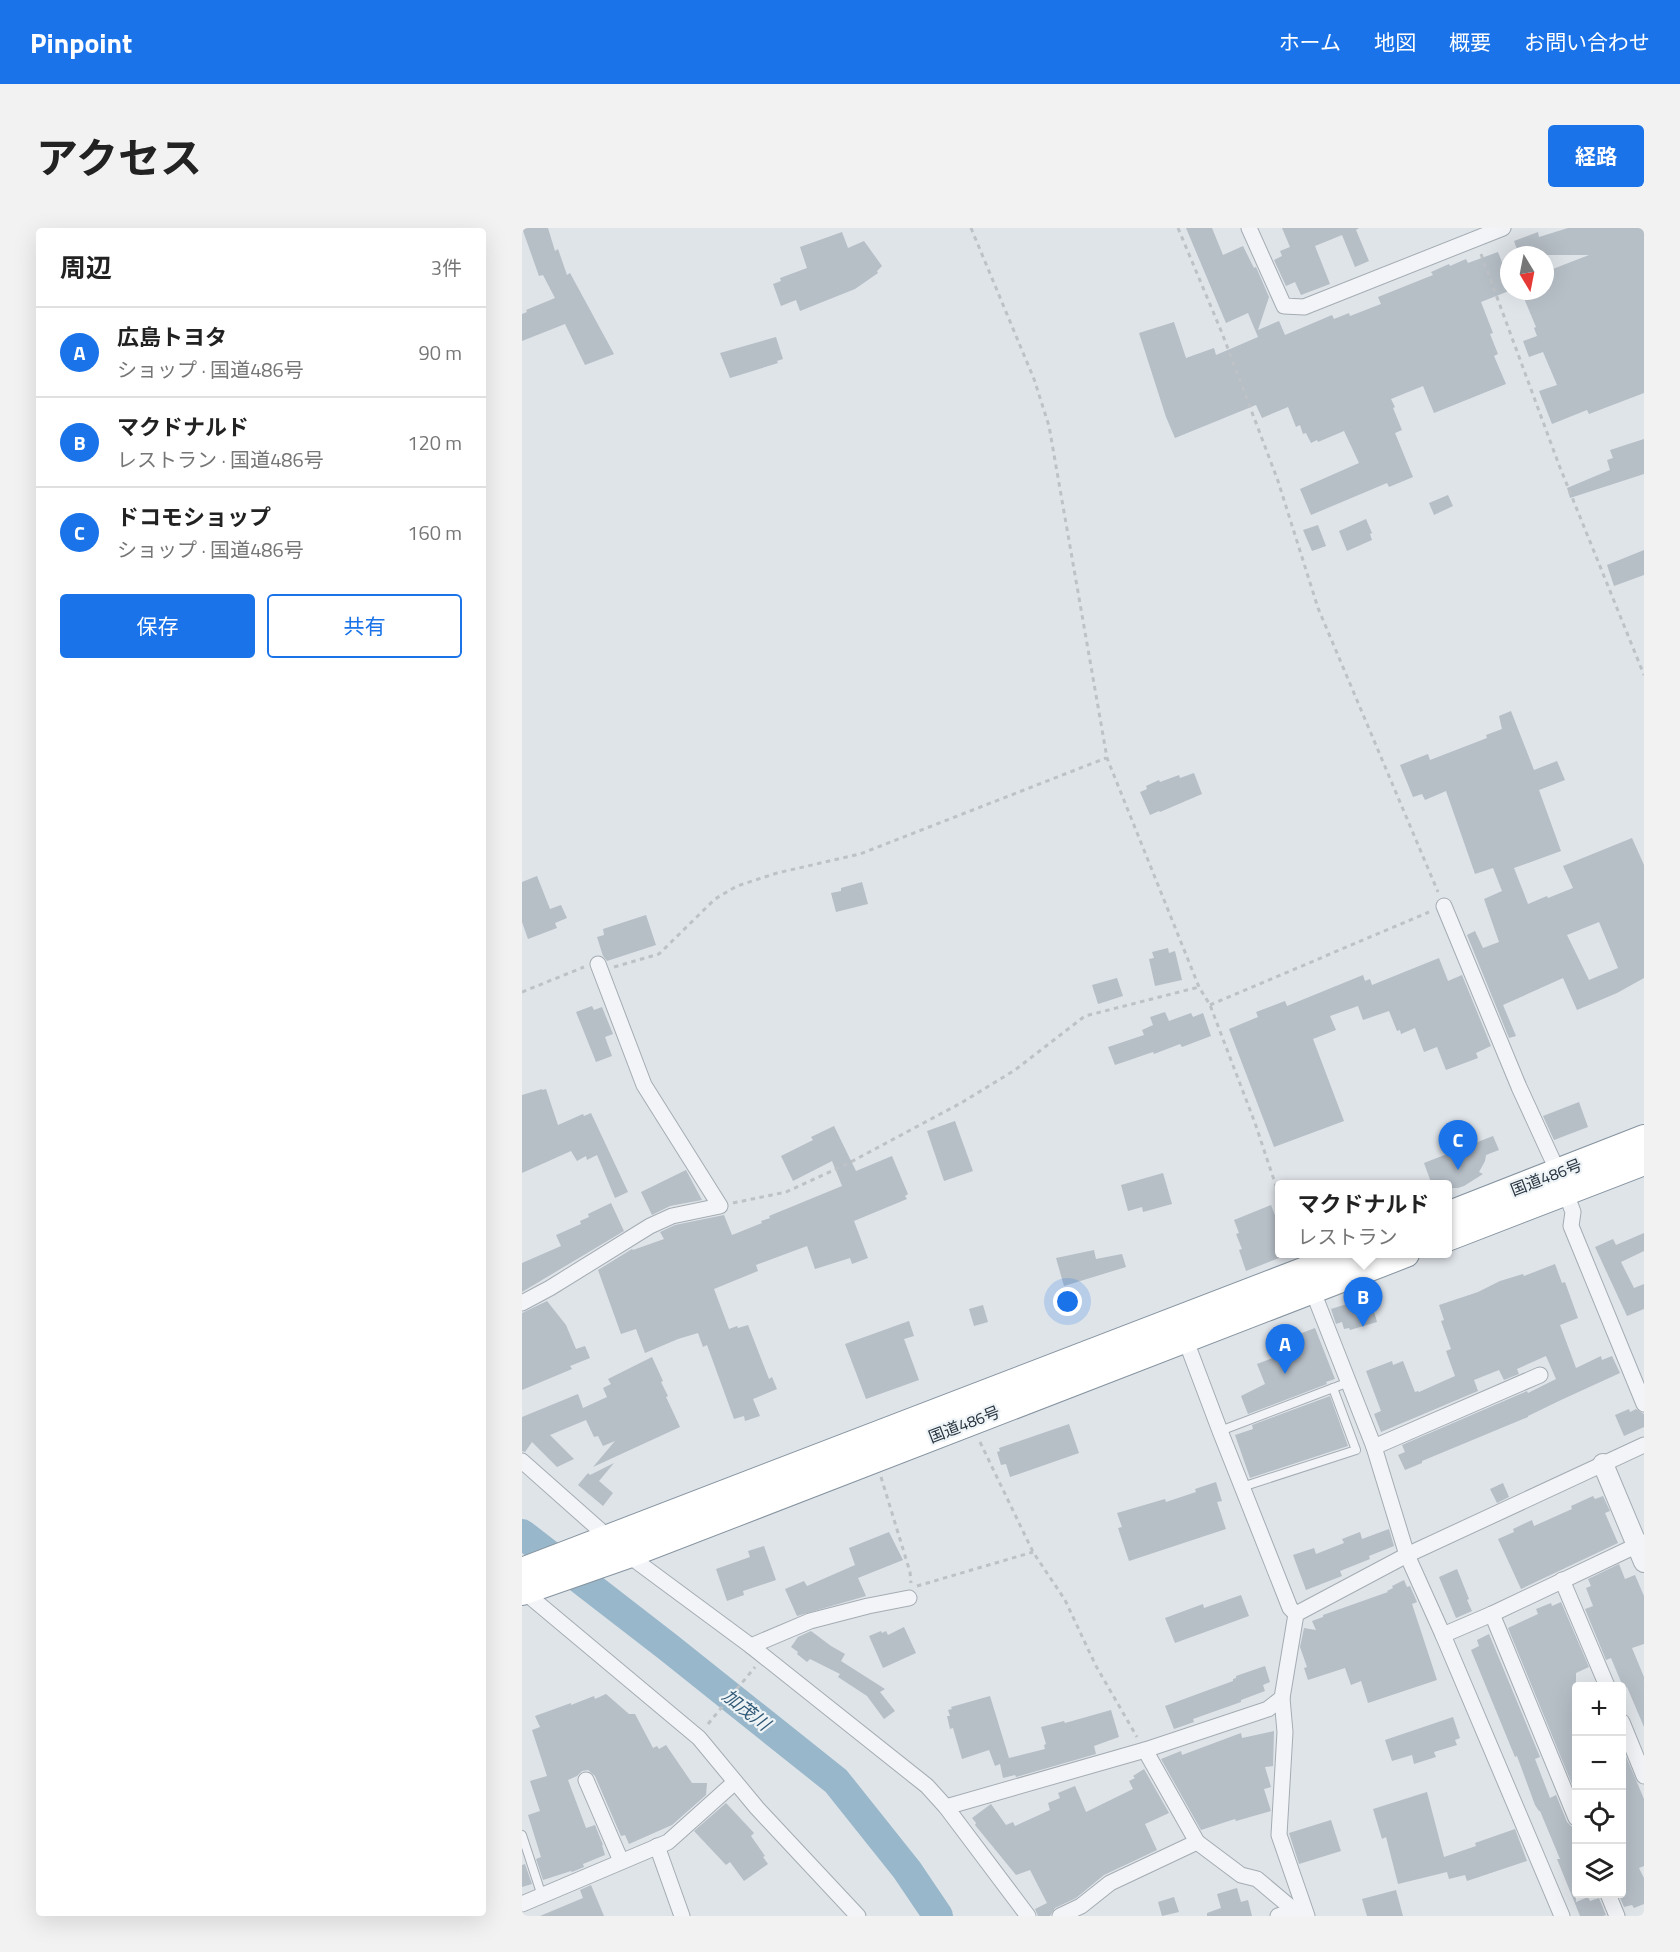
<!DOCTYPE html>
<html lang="ja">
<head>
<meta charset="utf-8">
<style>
	:root { --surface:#fff; --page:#f2f2f2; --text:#222; --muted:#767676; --line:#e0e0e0; --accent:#1a73e8 }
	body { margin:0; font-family:"Titillium Web","Noto Sans JP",sans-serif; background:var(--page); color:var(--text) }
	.controls { position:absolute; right:18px; bottom:18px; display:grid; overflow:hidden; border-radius:6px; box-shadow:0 6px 24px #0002 }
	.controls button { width:54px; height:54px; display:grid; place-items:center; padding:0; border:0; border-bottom:2px solid var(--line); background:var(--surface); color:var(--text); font:30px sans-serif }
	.compass { position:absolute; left:978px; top:18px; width:54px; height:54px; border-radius:50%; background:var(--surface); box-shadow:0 6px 24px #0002; rotate:170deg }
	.you { position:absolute; left:546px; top:1074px; width:21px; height:21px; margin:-15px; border:4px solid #fff; border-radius:50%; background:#1a73e8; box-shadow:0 0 0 9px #1a73e833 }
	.badge { display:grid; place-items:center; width:39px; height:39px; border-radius:50%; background:var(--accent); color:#fff; font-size:20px; font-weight:700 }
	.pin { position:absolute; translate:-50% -50px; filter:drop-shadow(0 2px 3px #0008) }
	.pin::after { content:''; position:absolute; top:32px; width:21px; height:18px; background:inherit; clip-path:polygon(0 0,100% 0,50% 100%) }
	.popup { position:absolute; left:753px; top:952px; width:177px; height:78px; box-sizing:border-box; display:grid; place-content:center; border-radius:6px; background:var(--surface); filter:drop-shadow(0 2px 4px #0005); font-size:20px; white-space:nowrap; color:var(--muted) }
	.popup b { font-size:22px; color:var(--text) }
	.popup::after { content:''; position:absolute; left:50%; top:100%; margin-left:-12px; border:12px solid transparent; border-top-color:var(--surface) }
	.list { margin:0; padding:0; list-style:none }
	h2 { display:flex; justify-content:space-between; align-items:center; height:78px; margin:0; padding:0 24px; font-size:26px }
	h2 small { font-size:20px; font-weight:400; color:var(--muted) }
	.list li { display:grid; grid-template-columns:39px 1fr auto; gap:18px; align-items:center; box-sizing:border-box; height:90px; padding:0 24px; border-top:2px solid var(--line) }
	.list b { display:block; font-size:22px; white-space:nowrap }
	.list p { margin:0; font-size:20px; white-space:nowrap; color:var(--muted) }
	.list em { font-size:20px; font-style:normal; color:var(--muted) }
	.actions { display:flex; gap:12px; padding:18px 24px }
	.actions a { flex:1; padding:14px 0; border:2px solid var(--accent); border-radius:6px; text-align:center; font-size:21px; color:var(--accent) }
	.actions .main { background:var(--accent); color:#fff }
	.icon { flex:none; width:33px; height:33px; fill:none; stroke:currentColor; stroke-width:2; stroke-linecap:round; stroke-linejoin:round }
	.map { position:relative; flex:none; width:1122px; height:1688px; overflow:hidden; border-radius:6px }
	header { display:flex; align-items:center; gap:36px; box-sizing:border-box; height:84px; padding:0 30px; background:var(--accent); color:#fff }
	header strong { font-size:28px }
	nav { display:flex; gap:33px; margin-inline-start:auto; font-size:21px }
	.intro { display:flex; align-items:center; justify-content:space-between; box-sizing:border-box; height:144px; padding:0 36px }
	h1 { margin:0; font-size:42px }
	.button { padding:15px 27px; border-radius:6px; background:var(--accent); color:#fff; font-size:21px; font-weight:700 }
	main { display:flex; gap:36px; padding:0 36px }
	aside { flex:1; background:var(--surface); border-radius:6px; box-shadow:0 6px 24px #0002 }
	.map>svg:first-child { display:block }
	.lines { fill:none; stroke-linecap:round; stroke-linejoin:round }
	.river { stroke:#98b7ca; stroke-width:30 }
	.building { fill:#b6bec6; fill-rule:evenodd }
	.service-casing { stroke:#a4acb3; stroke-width:10 }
	.minor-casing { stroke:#a4acb3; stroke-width:17 }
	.tertiary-casing { stroke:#a4acb3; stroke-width:22 }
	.trunk-casing { stroke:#8694a0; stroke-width:28 }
	.path { stroke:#bdc2c7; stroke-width:3; stroke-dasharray:4.5 4.5; stroke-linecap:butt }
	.service { stroke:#f2f4f7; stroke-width:8 }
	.minor { stroke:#f2f4f7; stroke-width:15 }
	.tertiary { stroke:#f2f4f7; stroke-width:20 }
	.trunk { stroke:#fff; stroke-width:26 }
	.labels { text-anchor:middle; stroke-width:4.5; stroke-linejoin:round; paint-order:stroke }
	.street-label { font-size:16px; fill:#273440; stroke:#eef3f6 }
	.water-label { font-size:18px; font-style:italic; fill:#305976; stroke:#eef3f6 }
</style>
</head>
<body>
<header>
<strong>Pinpoint</strong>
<nav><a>ホーム</a><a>地図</a><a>概要</a><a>お問い合わせ</a></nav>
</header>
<div class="intro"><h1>アクセス</h1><a class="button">経路</a></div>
<main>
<aside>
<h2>周辺<small>3件</small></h2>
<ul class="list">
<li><span class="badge">A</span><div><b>広島トヨタ</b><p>ショップ · 国道486号</p></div><em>90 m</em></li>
<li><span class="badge">B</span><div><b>マクドナルド</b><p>レストラン · 国道486号</p></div><em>120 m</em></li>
<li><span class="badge">C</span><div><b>ドコモショップ</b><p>ショップ · 国道486号</p></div><em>160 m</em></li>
</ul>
<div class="actions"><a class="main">保存</a><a>共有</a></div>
</aside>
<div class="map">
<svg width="1122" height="1688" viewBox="0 0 1122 1688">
	<rect width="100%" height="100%" fill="#dfe4e9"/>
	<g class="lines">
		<polyline class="river" points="0,1306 146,1419 314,1553 385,1642 416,1688"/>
	</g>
	<g class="building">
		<polygon points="0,0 26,0 33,23 36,21 45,47 48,45 92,126 63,137 43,96 0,113 0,86 5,84 4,82 33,70 21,47 17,48"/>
		<polygon points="664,0 690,0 701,27 721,18 732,40 734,39 747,69 736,102 757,93 763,107 810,87 812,91 827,85 828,88 859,76 856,69 911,47 909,44 927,36 928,38 944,31 946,35 976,24 987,52 987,63 959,74 971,105 968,106 976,126 972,128 984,156 912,185 901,158 869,171 873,179 871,180 880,202 873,205 891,249 867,259 865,255 789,287 778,261 837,235 822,203 796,214 795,212 789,215 784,205 781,206 778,197 774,199 766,179 740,190 734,177 653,210 644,189 617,105 652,94 664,130 692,120 694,127 736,109 726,85 704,95"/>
		<polygon points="760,0 837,0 834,2 847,33 833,39 820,7 793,18 808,56 779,67 773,54 764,58 752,32 760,28 758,23 768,19"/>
		<polygon points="1046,0 1122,0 1122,165 1067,186 1065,182 1030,196 1017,163 1035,157 1021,124 1007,129 1001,113 1015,108 1012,100 1014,99 999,63 1023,63 1023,44 1067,27 997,27 992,13 1016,4 1017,9"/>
		<polygon points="320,4 326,20 342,13 360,38 355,43 356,45 333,61 278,83 274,72 259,78 251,56 259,53 258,50 285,40 278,19"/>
		<polygon points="254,109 261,131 255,133 256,135 208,150 198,125"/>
		<polygon points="1122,211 1122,246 1048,270 1045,260 1088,242 1085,232 1091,230 1088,222"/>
		<polygon points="926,267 931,278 912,287 907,275"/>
		<polygon points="844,291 850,305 848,306 850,312 825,323 817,303"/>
		<polygon points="796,297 804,318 790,323 781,302"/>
		<polygon points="1122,322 1122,347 1092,358 1085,337"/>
		<path d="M989 483 1012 542 1035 533 1043 552 1017 562 1039 623 992 640 1006 676 1025 668 1026 670 1051 660 1041 638 1110 610 1122 637V750L1095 765 1055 782 1041 750 981 777 994 808 987 810 945 707 953 703 961 720 977 714 962 671 980 663 971 640 953 646 924 563 903 572 900 566 891 569 878 537 906 526 908 532 965 510 964 507 980 501 977 488ZM1077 694 1096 740 1067 752 1045 707Z"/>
		<polygon points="672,545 680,566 638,584 637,583 628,587 618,564 625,561 624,558 637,552 638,554 657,547 658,550"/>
		<polygon points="15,648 28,681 39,677 45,690 33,695 35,700 6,711 0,694 0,654"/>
		<polygon points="340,654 346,676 314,684 309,665 319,663 319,660"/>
		<polygon points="124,687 134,717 85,733 81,728 75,709 82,707 81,701"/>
		<polygon points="646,720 647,725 653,723 660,752 633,758 627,731 632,730 630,724"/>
		<polygon points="917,730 926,753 940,747 969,818 954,825 956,830 924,842 915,819 902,824 893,800 879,806 878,802 875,803 867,783 841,792 836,778 808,788 814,802 791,811 822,893 752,919 707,801 736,789 734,784 763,773 765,778 841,747 843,753 848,751 850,757"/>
		<polygon points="595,750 601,768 576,776 570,757"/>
		<polygon points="70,778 72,782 80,779 91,806 83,809 90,828 74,834 54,784"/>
		<polygon points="643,784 647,793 669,785 671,789 681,785 689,808 660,819 658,816 632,826 631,824 593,837 586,819 622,807 620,802 631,797 628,789"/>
		<polygon points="20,861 20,862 24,861 36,897 61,886 62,888 69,885 106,964 93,970 75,927 65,932 64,928 55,933 49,923 0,945 0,867"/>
		<polygon points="1057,874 1066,899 1032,912 1021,888"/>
		<polygon points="433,893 451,943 422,953 405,903"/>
		<polygon points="312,898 334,943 370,928 386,966 383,968 385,971 332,993 346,1030 330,1036 328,1030 293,1041 285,1018 234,1037 236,1043 192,1061 207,1101 215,1098 216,1100 226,1097 247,1151 250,1149 255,1161 231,1171 238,1188 223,1193 222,1188 212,1191 185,1117 181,1119 176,1105 156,1111 123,1125 114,1101 99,1106 76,1042 110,1021 111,1022 142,1011 138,1004 153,997 202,987 210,1007 240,995 239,993 248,990 247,988 320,958 310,933 271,953 259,928 291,912 289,909"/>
		<polygon points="971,908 977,922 964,927 963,933 957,944 961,946 942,958 936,960 925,960 925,957 910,957 902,935"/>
		<polygon points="164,942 180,972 148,978 130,987 119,964"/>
		<polygon points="641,945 650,976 621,984 620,979 606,983 599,957"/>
		<polygon points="89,975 102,1003 0,1064 0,1035 39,1018 34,1007 59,996 58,993 67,989 66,986"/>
		<polygon points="749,977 757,998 757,1030 724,1043 717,1022 720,1021 714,1006 717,1005 712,992"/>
		<polygon points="1122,1005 1122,1023 1099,1034 1112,1060 1122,1056 1122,1081 1105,1088 1073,1019 1091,1011 1094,1017"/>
		<polygon points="572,1022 574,1031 600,1026 604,1039 542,1058 534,1030"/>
		<polygon points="1033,1036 1040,1055 1043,1054 1056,1090 1038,1097 1054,1140 1079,1128 1080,1132 1090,1128 1098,1145 1039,1172 1006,1188 1006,1189 900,1233 900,1235 883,1242 876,1227 883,1224 880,1217 1005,1163 1006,1165 1034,1151 1024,1128 995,1141 997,1146 982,1152 977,1142 952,1152 956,1163 859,1204 852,1186 859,1183 844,1143 870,1133 871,1137 881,1133 893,1164 896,1163 897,1164 933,1148 924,1123 929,1121 919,1093 922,1092 917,1077 956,1064 978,1053 1001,1046 1002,1048"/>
		<polygon points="846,1062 855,1094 828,1102 827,1100 822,1101 820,1094 814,1096 809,1081 828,1075 826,1069"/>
		<polygon points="25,1073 44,1097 54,1121 63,1118 68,1130 48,1138 50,1141 0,1162 0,1085"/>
		<polygon points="461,1077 466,1094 452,1098 447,1081"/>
		<polygon points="387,1093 392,1108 382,1111 397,1152 344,1171 323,1116"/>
		<polygon points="793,1100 813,1151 804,1154 805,1156 726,1186 719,1168 743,1156 735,1136 776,1120 772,1108"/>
		<polygon points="130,1129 141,1153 139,1154 146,1168 144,1169 158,1199 71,1239 93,1213 81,1218 76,1208 72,1209 64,1192 28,1207 52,1231 35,1239 10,1214 3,1224 0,1223 0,1189 56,1166 61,1180 85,1169 81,1160 89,1156 86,1151"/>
		<polygon points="808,1168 826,1218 728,1250 713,1207 731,1201 730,1197"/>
		<polygon points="1107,1181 1108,1184 1114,1181 1122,1186 1122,1199 1102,1208 1093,1187"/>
		<polygon points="547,1196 557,1225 488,1249 484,1236 479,1237 475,1224 478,1223 477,1220"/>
		<polygon points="92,1235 77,1253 91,1265 81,1278 56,1257 66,1245 68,1247"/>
		<polygon points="694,1254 700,1273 695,1274 704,1301 607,1333 596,1300 600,1299 595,1285 643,1271 644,1274 674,1264 673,1261"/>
		<polygon points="981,1255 987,1269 975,1275 968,1261"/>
		<polygon points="1071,1268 1073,1271 1081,1268 1088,1283 1083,1285 1096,1315 999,1361 976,1311 992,1304 991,1301 1010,1292 1012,1298 1050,1281 1049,1278"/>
		<polygon points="867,1301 872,1318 847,1328 848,1331 818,1343 820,1348 784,1362 771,1327 792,1320 794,1326 822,1315 820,1311 838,1304 840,1311"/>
		<polygon points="367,1304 381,1332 336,1350 344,1368 275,1388 263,1361 282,1353 285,1358 333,1337 327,1320"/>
		<polygon points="242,1318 254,1352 221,1363 222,1367 205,1373 194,1341 228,1329 226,1323"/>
		<polygon points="1097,1336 1103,1351 1113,1347 1122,1368 1122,1416 1110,1420 1122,1449 1122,1499 1105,1459 1102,1461 1089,1430 1084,1432 1063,1381 1071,1378 1064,1360 1069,1358 1066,1351"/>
		<polygon points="935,1341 947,1371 945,1372 950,1383 934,1390 917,1349"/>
		<polygon points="882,1352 885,1359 888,1358 895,1374 890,1376 915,1452 846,1475 839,1453 829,1457 823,1440 786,1452 782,1440 785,1439 778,1419 782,1400 794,1402 790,1393 801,1389 801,1387 866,1364 865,1363 871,1360 870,1358"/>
		<polygon points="719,1367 727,1388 653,1415 643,1390 681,1376 682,1380"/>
		<polygon points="1039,1374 1067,1439 1054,1445 1054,1566 986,1400 1016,1386 1014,1381 1029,1375 1030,1378"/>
		<polygon points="382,1399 394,1425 361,1440 347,1408 359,1403 360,1405 364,1403 366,1407"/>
		<polygon points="289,1403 309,1418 323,1426 319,1433 363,1461 358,1464 373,1483 362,1491 345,1468 316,1449 318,1446 288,1431 285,1434 275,1426 276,1424 269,1419 276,1409"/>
		<polygon points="967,1406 1018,1529 1013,1531 1028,1570 1034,1567 1045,1594 1049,1598 1054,1600 1054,1674 1066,1669 1068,1673 1077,1670 1084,1687 1081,1688 1058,1688 1035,1631 1038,1631 1018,1583 1017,1583 1013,1577 995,1528 993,1529 949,1422 957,1418 955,1412"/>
		<polygon points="743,1438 748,1454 741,1457 743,1463 719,1472 719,1474 671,1491 672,1494 652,1501 643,1478 711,1453 711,1451 714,1450 714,1448"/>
		<polygon points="84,1466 107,1486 113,1486 131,1520 135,1518 137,1521 144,1517 170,1555 185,1555 184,1567 150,1597 107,1616 103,1607 99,1608 73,1548 66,1542 60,1543 55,1548 46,1552 64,1600 73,1597 81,1617 80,1617 83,1627 61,1636 62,1639 50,1644 49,1643 21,1652 14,1631 19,1629 6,1587 18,1583 8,1553 25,1548 10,1502 18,1499 13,1488 49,1475 49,1477 72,1468 73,1471"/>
		<polygon points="468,1468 487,1530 523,1521 522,1517 524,1516 519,1499 542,1493 543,1495 589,1482 597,1509 572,1518 574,1526 494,1549 493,1547 481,1550 478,1536 473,1538 467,1522 440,1531 431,1500 428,1501 425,1488 428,1488 426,1482 430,1481 429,1479"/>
		<polygon points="931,1489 938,1510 933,1512 935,1517 912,1524 914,1529 892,1536 890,1527 870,1533 863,1512"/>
		<polygon points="752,1503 751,1538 743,1539 749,1559 742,1561 749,1583 714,1593 713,1591 679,1602 639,1531 659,1523 660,1527 719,1505 720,1510"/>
		<polygon points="1100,1519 1122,1571 1122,1638 1117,1640 1122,1650 1122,1676 1112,1680 1110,1677 1102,1679 1096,1665 1100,1665 1100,1660 1104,1658 1100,1647"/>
		<polygon points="622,1541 647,1585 623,1596 635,1622 582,1647 554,1670 533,1680 528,1688 516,1688 513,1681 525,1675 508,1642 494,1647 453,1597 454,1595 450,1590 469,1576 484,1597 491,1594 493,1598 528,1582 526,1575 538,1570 536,1565 553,1558 564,1584 611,1561 607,1553 613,1550 611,1548"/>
		<polygon points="905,1564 922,1629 954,1618 953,1615 993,1601 1005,1633 945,1653 943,1647 927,1651 925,1644 876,1656 864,1609 860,1611 851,1581"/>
		<polygon points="204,1575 232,1605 229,1608 243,1628 241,1629 246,1636 222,1653 208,1634 204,1637 172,1603"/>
		<polygon points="809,1592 819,1623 777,1636 767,1605"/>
		<polygon points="3,1636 10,1656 0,1659 0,1637"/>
		<polygon points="69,1657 82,1688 18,1688 61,1670 58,1662"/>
		<polygon points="715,1660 719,1674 726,1672 730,1688 685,1688 685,1685 699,1680 695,1666"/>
		<polygon points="874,1662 881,1688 845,1688 840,1671"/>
		<polygon points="652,1669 657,1684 640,1688 636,1674"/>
	</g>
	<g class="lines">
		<g class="service-casing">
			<g id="service">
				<polyline points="698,1203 827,1154"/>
				<polyline points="720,1259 834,1222 811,1160"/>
				<polyline points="0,1607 20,1668"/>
			</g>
		</g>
		<g class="minor-casing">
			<g id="minor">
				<polyline points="727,0 762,78 782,79 981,0"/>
				<polyline points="922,678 997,859 1036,944 1051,984 1049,998 1122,1176"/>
				<polyline points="788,1056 852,1219 885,1327 921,1407 1040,1688"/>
				<polyline points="0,1075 28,1060 128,998 150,988 198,978 122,857 76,736"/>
				<polyline points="661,1105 698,1203 768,1380 774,1386"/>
				<polyline points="852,1219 1018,1147"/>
				<polyline points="0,1233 106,1327 229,1418 405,1558 424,1579 506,1688"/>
				<polyline points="1040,1352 1085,1458"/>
				<polyline points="0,1362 177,1510 235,1580 336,1688"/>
				<polyline points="970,1386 1054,1590"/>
				<polyline points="921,1407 970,1386 1122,1314"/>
				<polyline points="229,1418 288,1393 346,1378 387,1370"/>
				<polyline points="760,1470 763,1504 757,1607 785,1688"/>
				<polyline points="1100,1494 1122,1548"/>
				<polyline points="623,1522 675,1614 719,1647 735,1651 773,1683"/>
				<polyline points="64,1552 99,1633"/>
				<polyline points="424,1579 623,1522 746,1481 760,1470 774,1386 885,1327 1122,1217"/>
				<polyline points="135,1618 160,1688"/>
				<polyline points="1086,1666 1095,1688"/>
				<polyline points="0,1676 146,1614 213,1554"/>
				<polyline points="538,1688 559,1678 588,1655 675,1614"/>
				<polyline points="756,1688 779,1681"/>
			</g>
		</g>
		<g class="tertiary-casing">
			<polyline id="tertiary" points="1081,1236 1122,1334"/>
		</g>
		<g class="trunk-casing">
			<g id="trunk">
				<polyline points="925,987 1122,910"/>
				<polyline points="925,1010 1122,934"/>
				<polyline points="0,1343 825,1026"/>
				<polyline points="0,1364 106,1327 884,1026"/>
			</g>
		</g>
		<g class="path">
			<polyline points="449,0 512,151 527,198 585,530 677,759 688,777 733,895 757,967"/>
			<polyline points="656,0 700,105 756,253 796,380 916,664"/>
			<polyline points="959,26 1037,237 1122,447"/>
			<polyline points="92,739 137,726 193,671 215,658 255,645 338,626 584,530"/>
			<polyline points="0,764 62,739"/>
			<polyline points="688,777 907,684"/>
			<polyline points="211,975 264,964 325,936 439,875 493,842 563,788 677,759"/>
			<polyline points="458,1214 511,1324 543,1372 574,1438 615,1509"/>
			<polyline points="359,1249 388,1344 389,1355"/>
			<polyline points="395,1358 511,1324"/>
			<polyline points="186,1496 233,1439"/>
		</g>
		<use href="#service" class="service"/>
		<use href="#minor" class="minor"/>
		<use href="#tertiary" class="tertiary"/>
		<use href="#trunk" class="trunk"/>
	</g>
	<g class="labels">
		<g class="street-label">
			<text transform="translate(1024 949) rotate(-21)" y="6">国道486号</text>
			<text transform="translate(442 1196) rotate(-21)" y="6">国道486号</text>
		</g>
		<g class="water-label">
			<text transform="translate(224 1482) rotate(38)" y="6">加茂川</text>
		</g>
	</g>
</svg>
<div class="controls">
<button>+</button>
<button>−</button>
<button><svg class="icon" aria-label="locate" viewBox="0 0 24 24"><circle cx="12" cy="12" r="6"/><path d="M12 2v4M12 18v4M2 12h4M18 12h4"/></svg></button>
<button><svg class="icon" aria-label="layers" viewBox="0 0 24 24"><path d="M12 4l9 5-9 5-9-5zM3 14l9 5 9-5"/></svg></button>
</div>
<svg class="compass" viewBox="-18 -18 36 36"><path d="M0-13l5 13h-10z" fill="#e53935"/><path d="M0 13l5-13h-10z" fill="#767676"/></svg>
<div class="you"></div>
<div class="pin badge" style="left:763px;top:1146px">A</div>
<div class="pin badge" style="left:841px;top:1099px">B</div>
<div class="popup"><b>マクドナルド</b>レストラン</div>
<div class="pin badge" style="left:936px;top:942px">C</div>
</div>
</main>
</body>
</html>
